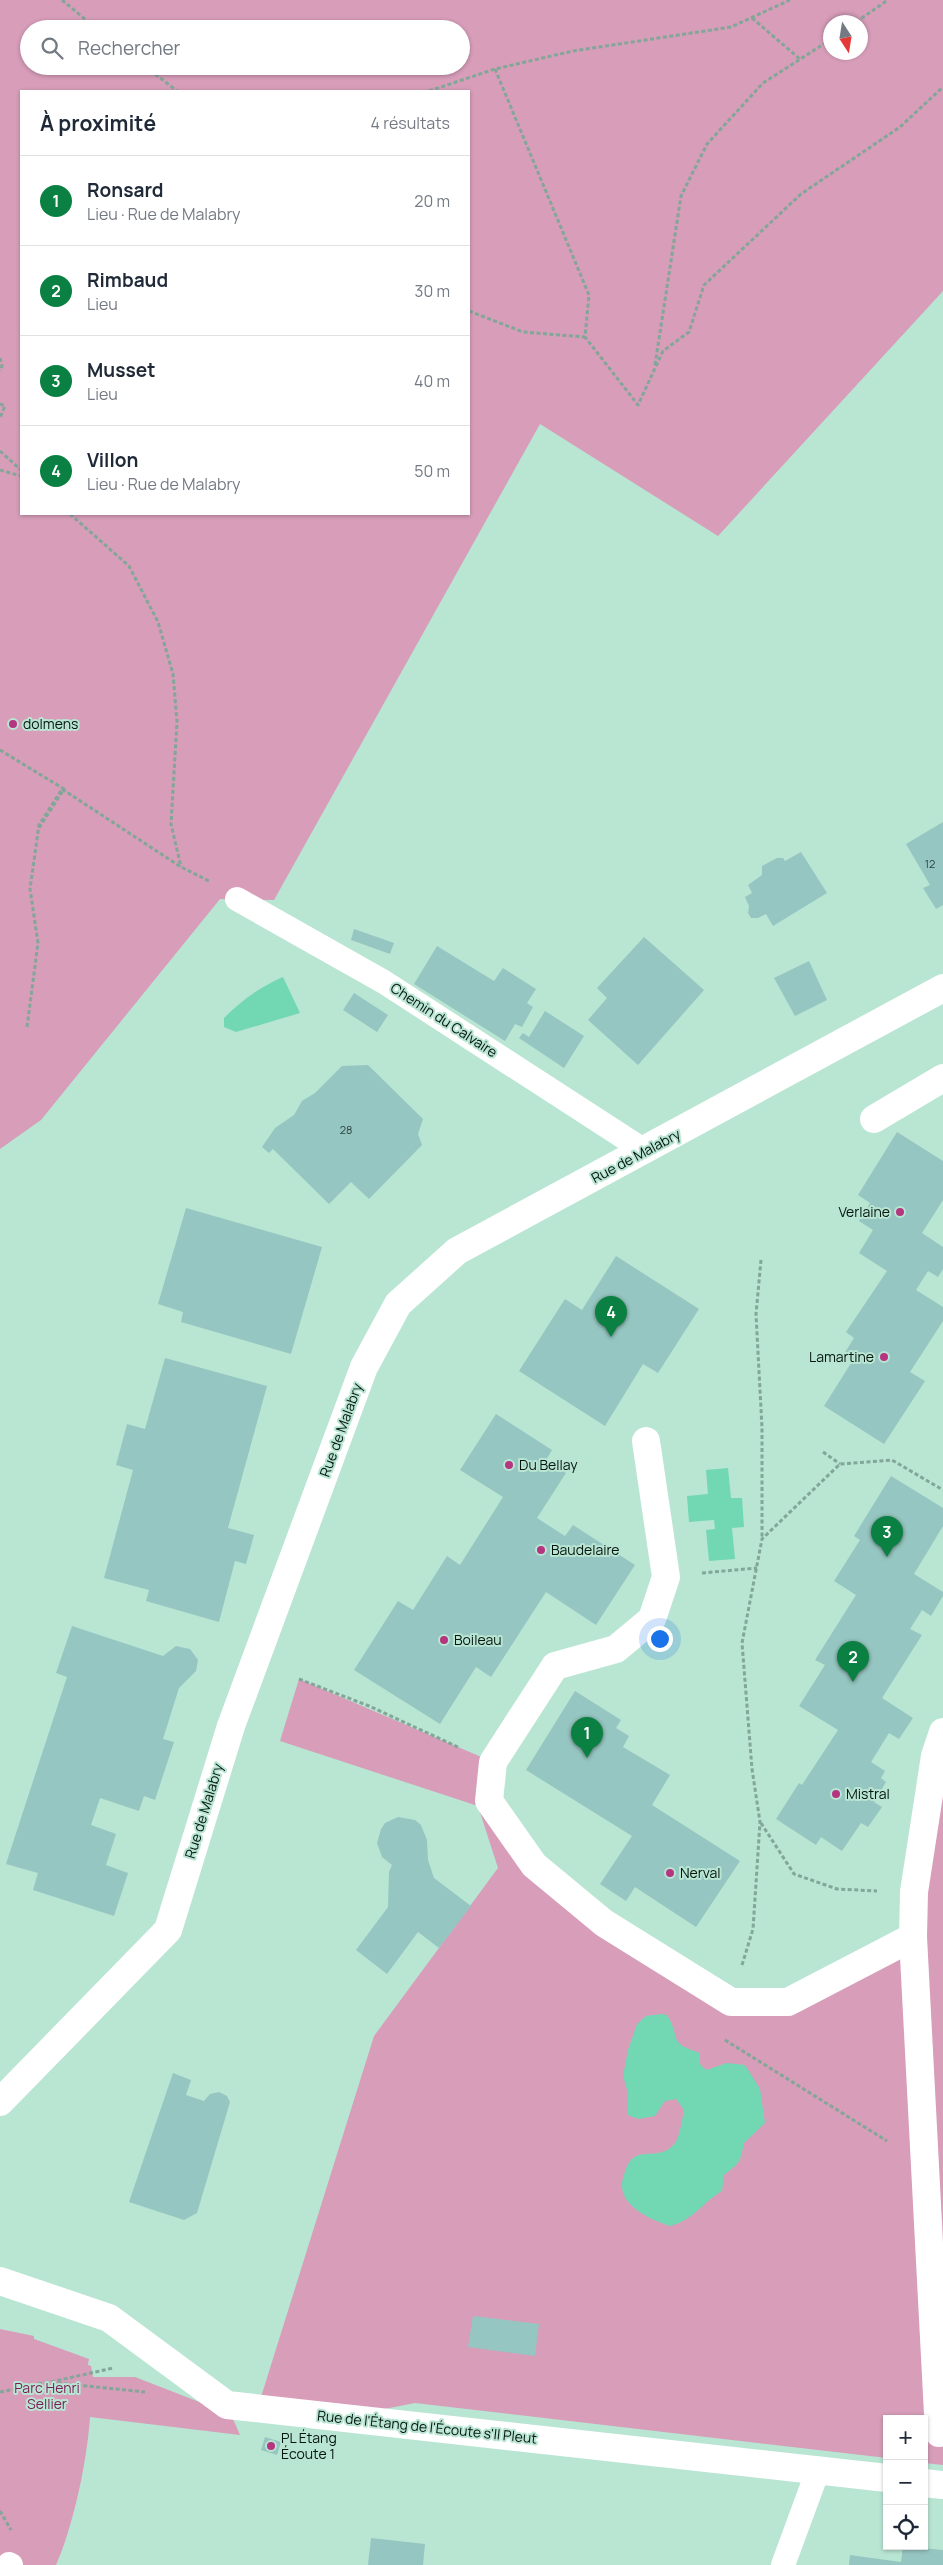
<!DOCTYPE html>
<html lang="fr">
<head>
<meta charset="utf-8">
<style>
	:root { --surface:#fff; --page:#f2f2f3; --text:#1f2937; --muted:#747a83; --line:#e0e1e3; --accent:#0b8043 }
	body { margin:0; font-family:Manrope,sans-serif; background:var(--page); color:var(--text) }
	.controls { position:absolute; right:15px; bottom:15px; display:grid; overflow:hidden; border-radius:0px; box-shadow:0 1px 4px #0004 }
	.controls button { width:45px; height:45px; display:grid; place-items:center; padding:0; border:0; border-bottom:1px solid var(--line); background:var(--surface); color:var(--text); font:25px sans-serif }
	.compass { position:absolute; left:823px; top:15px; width:45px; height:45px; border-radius:50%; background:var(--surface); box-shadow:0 1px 4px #0004; rotate:168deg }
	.you { position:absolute; left:659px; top:1638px; width:18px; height:18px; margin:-12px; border:4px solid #fff; border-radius:50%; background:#1a73e8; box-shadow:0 0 0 8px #1a73e833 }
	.badge { display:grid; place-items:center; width:32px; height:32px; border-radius:50%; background:var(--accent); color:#fff; font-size:16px; font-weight:700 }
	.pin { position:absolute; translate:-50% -41px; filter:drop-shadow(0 1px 2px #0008) }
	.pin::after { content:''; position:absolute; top:26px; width:18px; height:15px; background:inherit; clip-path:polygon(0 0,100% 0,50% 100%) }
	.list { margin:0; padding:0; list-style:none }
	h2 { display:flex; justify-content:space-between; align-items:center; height:65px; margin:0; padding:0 20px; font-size:21px }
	h2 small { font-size:16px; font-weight:400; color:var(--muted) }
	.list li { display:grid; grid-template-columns:32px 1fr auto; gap:15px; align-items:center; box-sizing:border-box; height:90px; padding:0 20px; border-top:1px solid var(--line) }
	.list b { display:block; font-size:19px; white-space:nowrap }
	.list p { margin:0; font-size:16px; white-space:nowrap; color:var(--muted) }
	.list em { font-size:16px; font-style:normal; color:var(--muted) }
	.icon { flex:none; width:28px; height:28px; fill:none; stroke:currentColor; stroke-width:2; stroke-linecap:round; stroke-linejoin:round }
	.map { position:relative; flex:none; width:943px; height:2565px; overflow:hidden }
	.search { position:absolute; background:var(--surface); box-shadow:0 1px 4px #0004; left:20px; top:20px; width:450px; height:55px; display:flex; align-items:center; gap:12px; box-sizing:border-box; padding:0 18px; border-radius:28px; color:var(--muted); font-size:19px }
	.panel { position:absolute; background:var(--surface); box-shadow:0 1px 4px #0004; left:20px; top:90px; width:450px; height:425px; border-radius:0px }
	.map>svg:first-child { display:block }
	.green { fill:#d79db9; fill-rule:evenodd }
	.water { fill:#72d8b4 }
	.building { fill:#96c6c1 }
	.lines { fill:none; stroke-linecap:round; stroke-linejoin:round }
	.path { stroke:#82a697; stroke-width:3; stroke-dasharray:4 2.5; stroke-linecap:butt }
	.lane { stroke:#fff; stroke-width:24 }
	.street { stroke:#fff; stroke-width:28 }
	.poi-dot { fill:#b53581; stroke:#b9e5d3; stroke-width:2 }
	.labels { text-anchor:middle; stroke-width:4; stroke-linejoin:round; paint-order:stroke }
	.number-label { font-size:11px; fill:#29413c }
	.poi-label { font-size:14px; fill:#05150f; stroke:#b9e5d3; text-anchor:start }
	.street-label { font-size:14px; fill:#05150f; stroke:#b9e5d3 }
	.park-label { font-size:14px; fill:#7b1d56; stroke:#b9e5d3 }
</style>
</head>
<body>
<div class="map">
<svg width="943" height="2565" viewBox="0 0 943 2565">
	<rect width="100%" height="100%" fill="#b9e5d3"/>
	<g class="green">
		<path d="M0 0H943V291L718 536 540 424 274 900 220 899 41 1120 0 1149ZM830 22H860V52H830ZM29 29H461V66H29ZM21 91H469V514H21Z"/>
		<polygon points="299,1679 493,1762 489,1801 534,1865 731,2002 788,2002 913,1937 943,1748 943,2465 924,2463 924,2419 887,2419 887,2458 415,2403 374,2411 261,2397 374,2036 498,1868 478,1806 280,1741"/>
		<path d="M0 2329 34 2336V2339L89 2359 88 2365 91 2366 93 2377H135L225 2412 233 2419 240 2435 90 2417C87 2461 74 2524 56 2565H0Z"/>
	</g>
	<g class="water">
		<path d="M283 977 300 1013 236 1032 224 1027V1018C242 1000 260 987 283 977Z"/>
		<polygon points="728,1468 731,1498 742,1498 744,1527 732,1528 735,1559 709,1561 706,1530 715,1529 714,1520 689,1522 687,1496 708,1494 706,1470"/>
		<path d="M661 2014 667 2015C682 2039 666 2042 700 2053V2064L706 2070 727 2063 745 2065 760 2089 765 2123 744 2143C740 2162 741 2162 724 2175L722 2191C704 2201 694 2220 670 2226 648 2219 613 2203 624 2175 626 2169 627 2163 633 2158 644 2149 662 2160 675 2143 679 2139 683 2116 684 2110L676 2099 665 2101 655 2116 638 2119 628 2115V2093L623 2076 628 2050 637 2024 646 2016Z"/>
	</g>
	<g class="building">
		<polygon points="943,822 943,905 936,909 923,888 930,885 906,844"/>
		<polygon points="801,852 827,893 773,926 766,914 758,918 751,918 748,913 749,906 745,897 752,893 748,885 762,875 762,866 777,858 783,858 785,861"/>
		<polygon points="354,929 394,943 390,954 351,940"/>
		<polygon points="644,937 704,990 638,1065 588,1020 607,998 597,988"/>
		<polygon points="437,946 494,981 503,968 536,989 527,1003 533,1007 522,1027 515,1024 505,1041 414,984"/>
		<polygon points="809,961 827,1000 795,1016 774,978"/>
		<polygon points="354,993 388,1015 377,1032 343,1010"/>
		<polygon points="545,1011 584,1036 564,1068 519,1038 523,1033 529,1037"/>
		<polygon points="368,1065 423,1119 418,1134 422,1145 369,1199 351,1182 329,1204 273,1149 269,1153 262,1147 275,1128 294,1115 302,1101 315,1093 342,1066"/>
		<polygon points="897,1132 943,1161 943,1200 922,1233 943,1247 943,1269 938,1277 928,1271 916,1290 943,1307 943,1321 910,1372 925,1381 884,1444 824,1406 853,1360 844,1354 854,1338 846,1332 887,1271 859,1253 873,1230 859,1221 870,1203 858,1195"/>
		<polygon points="186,1208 322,1247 291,1354 181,1322 183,1312 158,1304"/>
		<polygon points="616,1256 699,1309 658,1373 643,1364 605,1426 519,1371 565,1299 582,1310"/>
		<polygon points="165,1358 267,1386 228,1528 254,1535 246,1564 235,1561 219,1622 146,1601 149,1590 104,1578 133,1470 116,1465 127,1424 145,1429"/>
		<polygon points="496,1414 552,1450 546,1460 566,1473 537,1518 565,1536 573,1525 635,1565 596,1625 546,1592 491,1677 476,1667 440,1724 354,1670 398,1601 413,1610 447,1556 460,1565 503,1497 460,1470"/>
		<polygon points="891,1476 943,1508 943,1526 914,1574 943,1592 943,1596 931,1616 922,1610 910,1629 922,1635 882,1698 913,1718 899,1739 889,1733 871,1762 885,1771 881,1778 886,1782 874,1802 882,1807 868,1827 861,1823 842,1851 821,1837 816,1845 776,1819 799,1783 802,1785 838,1730 799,1706 825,1665 815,1660 856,1595 834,1581 860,1540 854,1536"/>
		<polygon points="72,1626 163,1656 176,1646 190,1649 198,1660 196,1671 179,1688 163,1739 174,1742 155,1800 144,1796 139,1811 100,1798 91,1825 116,1834 106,1865 128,1873 114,1916 33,1890 38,1873 6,1864 67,1677 56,1673"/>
		<polygon points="575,1691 621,1720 616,1728 629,1736 623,1747 670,1775 652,1805 740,1861 696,1927 635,1887 626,1901 600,1884 632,1836 526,1770"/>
		<polygon points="398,1817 415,1820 421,1825 427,1840 428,1860 434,1878 471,1906 439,1948 418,1932 387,1974 356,1950 388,1907 389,1872 392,1865 382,1857 377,1843 381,1829 385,1823"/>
		<polygon points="173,2073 191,2080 186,2095 204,2101 210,2094 219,2092 227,2096 230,2102 197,2213 184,2220 129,2202"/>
		<polygon points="473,2316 539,2324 535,2356 468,2347"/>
		<polygon points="265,2437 281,2442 277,2455 261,2450"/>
		<polygon points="371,2538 425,2544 423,2565 368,2565"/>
		<polygon points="903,2546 943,2550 943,2565 849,2565 850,2555 901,2562"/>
	</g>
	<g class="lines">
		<g class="path">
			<polyline points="62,0 97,29"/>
			<polyline points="752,18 801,60"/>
			<polyline points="856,22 888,0"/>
			<polyline points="145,66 177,91"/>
			<polyline points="495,69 589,295 585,337 638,405 663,351 689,332 704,285 801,194 900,127 943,87"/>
			<polyline points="429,91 495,69 573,51 731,27 790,0"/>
			<polyline points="469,311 523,332 585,337"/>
			<polyline points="0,358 2,366 0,371"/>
			<polyline points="655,365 681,196 707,144 763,83 830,40"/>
			<polyline points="0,404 5,406 0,418"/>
			<polyline points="0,451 21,470"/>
			<polyline points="0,470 21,476"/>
			<polyline points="70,514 129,566 158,622 173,674 177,722 171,824 181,867"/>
			<polyline points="0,750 64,789 39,828"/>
			<polyline points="27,1027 38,943 30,889 39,825 62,789 181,867 209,881"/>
			<polyline points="761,1260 756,1314 762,1428 762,1538"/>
			<polyline points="823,1452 840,1464"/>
			<polyline points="702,1573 757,1568"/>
			<polyline points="299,1679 369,1706 460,1748"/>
			<polyline points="761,1823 794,1874 837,1889 877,1891"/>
			<polyline points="742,1965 753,1929 760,1822 752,1769 742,1643 762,1539 840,1464 892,1460 943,1490"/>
			<polyline points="725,2040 887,2141"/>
			<polyline points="51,2382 113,2368"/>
			<polyline points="0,2392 48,2382 145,2392"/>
			<polyline points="0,2511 11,2530"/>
		</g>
		<g class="lane">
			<polyline points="237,899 384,982 645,1151"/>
			<polyline points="9,2564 11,2565"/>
			<polyline points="783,2565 818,2470"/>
		</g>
		<g class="street">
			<polyline points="874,1119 943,1078"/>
			<polyline points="646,1441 666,1577 652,1619 616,1649 555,1666 493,1762 489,1801 534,1865 604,1923 731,2002 788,2002 913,1937 914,1892 935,1756 943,1732"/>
			<polyline points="913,1937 939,2433"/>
			<polyline points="0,2102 168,1930 231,1726 364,1367 398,1304 457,1251 943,988"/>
			<polyline points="0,2281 109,2318 227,2405 887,2478"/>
			<polyline points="924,2483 943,2485"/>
		</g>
	</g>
	<g class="poi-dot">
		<circle cx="13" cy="724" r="5"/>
		<circle cx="900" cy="1212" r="5"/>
		<circle cx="884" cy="1357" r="5"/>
		<circle cx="509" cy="1465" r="5"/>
		<circle cx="541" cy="1550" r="5"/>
		<circle cx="444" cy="1640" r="5"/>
		<circle cx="836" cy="1794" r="5"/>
		<circle cx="670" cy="1873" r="5"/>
		<circle cx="271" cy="2446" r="5"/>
	</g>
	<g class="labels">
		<g class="number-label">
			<text x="930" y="868">12</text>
			<text x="346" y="1134">28</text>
		</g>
		<g class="poi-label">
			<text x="23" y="729">dolmens</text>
			<text x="890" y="1217" text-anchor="end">Verlaine</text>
			<text x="874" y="1362" text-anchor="end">Lamartine</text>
			<text x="519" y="1470">Du Bellay</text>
			<text x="551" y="1555">Baudelaire</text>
			<text x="454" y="1645">Boileau</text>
			<text x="846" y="1799">Mistral</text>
			<text x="680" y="1878">Nerval</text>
			<text x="281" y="2443">PL Étang<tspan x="281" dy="16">Écoute 1</tspan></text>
		</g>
		<g class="street-label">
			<text transform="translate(444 1020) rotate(33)" y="5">Chemin du Calvaire</text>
			<text transform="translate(636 1156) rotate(-28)" y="5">Rue de Malabry</text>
			<text transform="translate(341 1430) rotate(-70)" y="5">Rue de Malabry</text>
			<text transform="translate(204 1811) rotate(-73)" y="5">Rue de Malabry</text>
			<text transform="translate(427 2427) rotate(6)" y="5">Rue de l'Étang de l'Écoute s'Il Pleut</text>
		</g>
		<g class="park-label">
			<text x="47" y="2393">Parc Henri<tspan x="47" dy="16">Sellier</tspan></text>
		</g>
	</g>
</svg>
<div class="controls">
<button>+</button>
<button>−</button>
<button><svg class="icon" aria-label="locate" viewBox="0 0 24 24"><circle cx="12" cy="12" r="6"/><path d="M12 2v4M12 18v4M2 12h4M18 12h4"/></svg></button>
</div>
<svg class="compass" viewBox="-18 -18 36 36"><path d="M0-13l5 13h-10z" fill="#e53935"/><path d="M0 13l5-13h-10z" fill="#747a83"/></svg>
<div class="you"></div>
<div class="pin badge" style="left:587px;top:1758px">1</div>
<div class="pin badge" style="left:853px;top:1682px">2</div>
<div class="pin badge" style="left:887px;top:1557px">3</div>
<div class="pin badge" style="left:611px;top:1337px">4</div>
<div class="search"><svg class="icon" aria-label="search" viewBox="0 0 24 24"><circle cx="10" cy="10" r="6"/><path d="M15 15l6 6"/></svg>Rechercher</div>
<section class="panel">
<h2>À proximité<small>4 résultats</small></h2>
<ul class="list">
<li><span class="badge">1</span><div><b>Ronsard</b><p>Lieu · Rue de Malabry</p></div><em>20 m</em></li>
<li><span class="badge">2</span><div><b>Rimbaud</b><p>Lieu</p></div><em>30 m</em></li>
<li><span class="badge">3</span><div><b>Musset</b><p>Lieu</p></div><em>40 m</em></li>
<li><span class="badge">4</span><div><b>Villon</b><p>Lieu · Rue de Malabry</p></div><em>50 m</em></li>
</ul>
</section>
</div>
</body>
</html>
